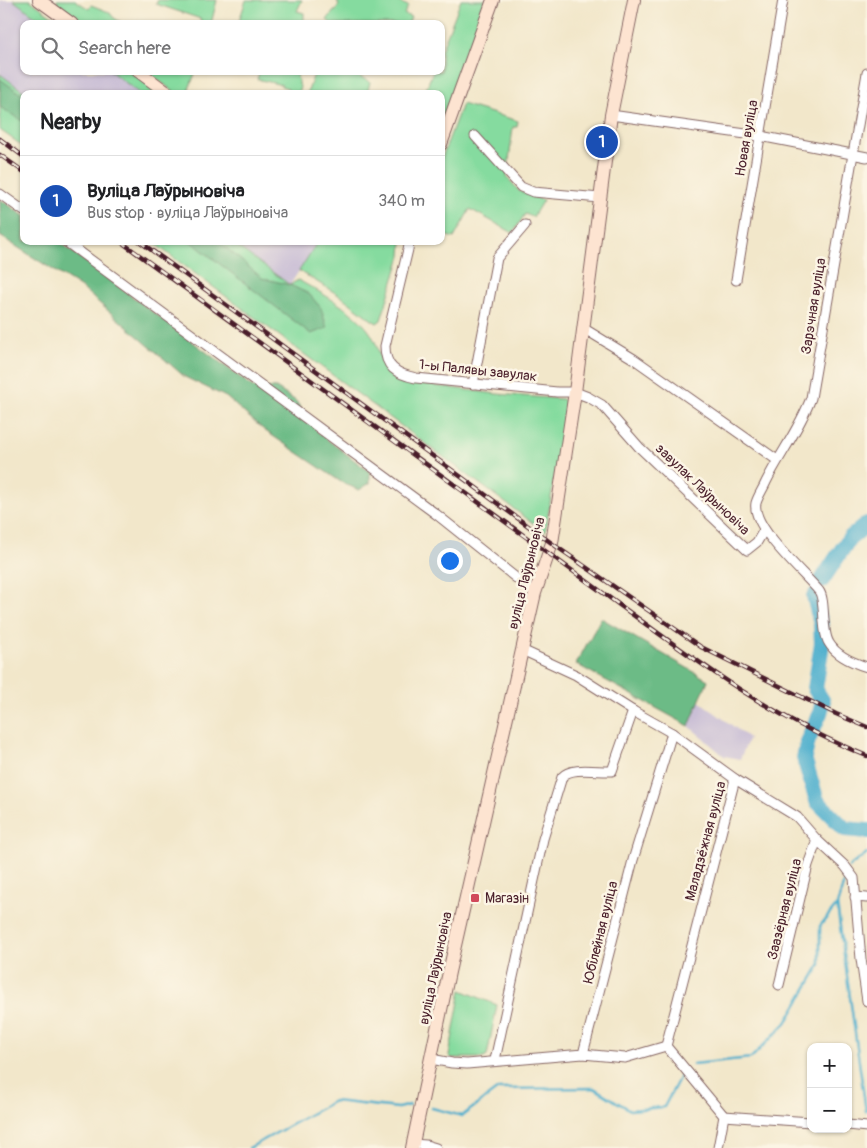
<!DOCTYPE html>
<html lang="en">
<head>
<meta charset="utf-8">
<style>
	:root { --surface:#fff; --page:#f2f2f2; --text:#202124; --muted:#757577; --line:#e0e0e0; --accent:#d93025 }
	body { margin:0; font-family:Pangolin,sans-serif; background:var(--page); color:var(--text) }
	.controls { position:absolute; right:15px; bottom:15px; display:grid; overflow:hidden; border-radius:10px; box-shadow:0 1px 4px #0004 }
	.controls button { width:45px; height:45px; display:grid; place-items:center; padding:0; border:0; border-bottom:1px solid var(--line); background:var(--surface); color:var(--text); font:25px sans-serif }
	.you { position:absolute; left:449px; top:560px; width:18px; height:18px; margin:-12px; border:4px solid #fff; border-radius:50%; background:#1a73e8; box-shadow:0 0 0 8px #1a73e833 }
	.badge { display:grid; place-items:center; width:32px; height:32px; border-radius:50%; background:var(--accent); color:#fff; font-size:16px; font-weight:700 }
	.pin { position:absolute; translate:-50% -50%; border:2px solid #fff; box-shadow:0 1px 5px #0006 }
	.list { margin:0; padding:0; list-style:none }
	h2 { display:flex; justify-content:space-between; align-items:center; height:65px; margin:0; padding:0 20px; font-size:21px }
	h2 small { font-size:16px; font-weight:400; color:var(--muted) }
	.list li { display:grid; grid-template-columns:32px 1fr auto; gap:15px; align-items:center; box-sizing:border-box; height:90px; padding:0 20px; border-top:1px solid var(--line) }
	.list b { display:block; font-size:19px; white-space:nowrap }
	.list p { margin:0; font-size:16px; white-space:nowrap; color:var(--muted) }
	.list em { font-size:16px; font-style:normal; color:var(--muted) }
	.icon { flex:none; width:28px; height:28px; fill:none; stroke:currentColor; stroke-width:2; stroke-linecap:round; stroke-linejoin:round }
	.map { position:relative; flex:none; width:867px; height:1148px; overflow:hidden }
	.search { position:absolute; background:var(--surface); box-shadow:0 1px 4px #0004; left:20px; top:20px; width:425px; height:55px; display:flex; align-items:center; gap:12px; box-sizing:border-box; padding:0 18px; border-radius:10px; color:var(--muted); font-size:19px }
	.panel { position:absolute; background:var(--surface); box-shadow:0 1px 4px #0004; left:20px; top:90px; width:425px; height:155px; border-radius:10px }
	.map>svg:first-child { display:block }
	.industrial { fill:#cabfd6 }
	.green { fill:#85db9f; stroke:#687d65 }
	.forest { fill:#6cbb86; stroke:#5b6d58 }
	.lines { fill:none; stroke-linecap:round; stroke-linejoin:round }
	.stream { stroke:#4eafcd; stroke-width:2.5 }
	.river { stroke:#4eafcd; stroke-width:16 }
	.minor-casing { stroke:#856563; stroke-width:11 }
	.secondary-casing { stroke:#856563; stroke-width:14 }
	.minor { stroke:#fff; stroke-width:9 }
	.secondary { stroke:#fde4d1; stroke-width:12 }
	.rail-casing { stroke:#4a1f2b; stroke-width:4.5 }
	.rail { stroke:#fcf5e5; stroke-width:2.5; stroke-dasharray:8; stroke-linecap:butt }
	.poi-dot { fill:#d1495b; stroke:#fcf5e5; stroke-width:2 }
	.labels { text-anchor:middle; stroke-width:5; stroke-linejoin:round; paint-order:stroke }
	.street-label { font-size:14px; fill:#4a1f2b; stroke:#fcf5e5 }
	.poi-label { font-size:14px; fill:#4a1f2b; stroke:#fcf5e5; text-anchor:start }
</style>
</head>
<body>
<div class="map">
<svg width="867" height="1148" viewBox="0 0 867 1148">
	<rect width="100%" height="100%" fill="#fcf5e5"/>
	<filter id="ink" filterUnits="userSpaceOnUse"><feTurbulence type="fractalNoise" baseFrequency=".02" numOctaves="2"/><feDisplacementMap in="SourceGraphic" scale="10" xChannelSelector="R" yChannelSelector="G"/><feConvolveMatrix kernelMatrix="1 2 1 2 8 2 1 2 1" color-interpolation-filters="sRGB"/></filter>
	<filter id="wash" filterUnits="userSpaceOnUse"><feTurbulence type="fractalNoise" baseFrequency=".0096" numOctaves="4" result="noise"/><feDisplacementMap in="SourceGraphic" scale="20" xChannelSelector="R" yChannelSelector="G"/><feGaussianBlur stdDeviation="1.12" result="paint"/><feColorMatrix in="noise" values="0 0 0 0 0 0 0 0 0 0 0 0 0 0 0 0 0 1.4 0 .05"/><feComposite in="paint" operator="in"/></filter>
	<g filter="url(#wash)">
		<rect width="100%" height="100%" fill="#f2e7ca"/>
		<g class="industrial">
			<polygon points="0,0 13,0 46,24 24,24 24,71 110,71 141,94 27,94 0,74"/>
			<polygon points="230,241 318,241 290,285"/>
			<polygon points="699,701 749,738 740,759 724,756 689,726"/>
		</g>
		<g class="green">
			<polygon points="13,0 30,0 63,24 46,24"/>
			<polygon points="57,0 75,0 89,9 91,5 109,12 114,18 124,24 80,24 57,6"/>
			<polygon points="158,0 217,0 211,24 200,24 201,19 156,4"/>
			<polygon points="246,0 302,0 297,11 304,13 304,24 238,24"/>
			<polygon points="339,0 394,0 408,6 404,14 411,17 408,24 332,24 327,20 334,11 336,11 339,4 337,3"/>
			<polygon points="461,0 486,0 441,126 441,94 424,94 433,71 441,71 441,51"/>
			<polygon points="110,71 130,71 161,94 141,94"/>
			<polygon points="146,71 196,71 187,94 177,94"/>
			<polygon points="260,71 299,71 297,77 300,87 298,94 286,94 288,88 281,86 282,85 257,79"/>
			<polygon points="315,71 349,71 370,82 367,94 307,94"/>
			<polygon points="0,74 27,94 24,94 24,147 0,130"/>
			<polygon points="462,104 518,121 517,127 513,127 507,177 519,191 543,200 533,217 525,214 513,233 470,209 454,238 441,234 441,160"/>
			<path d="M151 241H230L290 285 298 280C320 292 355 311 369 331 385 354 374 368 406 382L497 394 562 399 565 402 566 411 545 532Z"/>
			<polygon points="318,241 402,241 401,256 381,320 377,323 372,320 342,297 299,271"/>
			<polygon points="461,990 497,1005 487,1056 484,1058 451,1058 449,1056"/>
		</g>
		<g class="forest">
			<polygon points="0,79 24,96 24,122 0,107"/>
			<polygon points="0,199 24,216 24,241 58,241 253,387 276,388 296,401 306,417 320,434 370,472 370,483 359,490 341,482 264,430 226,397 185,377 83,289 0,236"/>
			<polygon points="190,241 218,241 262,278 290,285 309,294 321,308 327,328 311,334"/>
			<polygon points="601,618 708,680 689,726 576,664"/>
		</g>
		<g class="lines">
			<g class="stream">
				<polyline points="849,867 867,853"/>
				<polyline points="837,905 866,1111"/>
				<polyline points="693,1064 751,1058 786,1023 820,965 820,926 837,905 847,872"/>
				<polyline points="432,1108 462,1116 498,1089 594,1088 630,1110 664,1107 683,1071"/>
				<polyline points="249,1148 334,1101 398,1108 410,1105"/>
			</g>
			<g class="river">
				<polyline points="822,580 849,539 867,524"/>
				<polyline points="814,596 821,624 822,643 815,689 823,702 820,713 808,740 804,758 817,801 845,829 867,831"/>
			</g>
		</g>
	</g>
	<g filter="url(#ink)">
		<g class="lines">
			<g class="minor-casing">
				<g id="minor">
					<path d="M867 73 811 398C800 428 780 454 766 482 763 489 758 496 756 503 751 527 804 573 819 591 826 600 821 630 829 643 836 655 854 663 867 667"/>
					<polyline points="611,115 760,136 867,157"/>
					<polyline points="475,136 521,187 533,192 600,198"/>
					<polyline points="0,194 24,211"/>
					<polyline points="65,241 436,514 535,593"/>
					<path d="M410 241 385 346C385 367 396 374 416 378L557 392H575L588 397 602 405 639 447 747 550 757 542 764 530"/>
					<polyline points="736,280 783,0"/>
					<polyline points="583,328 634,359 777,460"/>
					<polyline points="473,384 497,258 525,225"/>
					<polyline points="522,650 576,675 633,711 672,733 735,779"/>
					<polyline points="855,897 867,898"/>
					<polyline points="779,985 808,865 817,840"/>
					<polyline points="666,1046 735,779 797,817 817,840 845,866 854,878 861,959 867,1001"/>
					<polyline points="666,1046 724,1116 718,1148"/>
					<polyline points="583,1054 625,1058 666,1046"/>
					<polyline points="431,1059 452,1063 467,1064 583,1054 633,860 672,733"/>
					<path d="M495 1060 543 839 562 777C571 766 598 772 612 771L633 711"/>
					<polyline points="724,1116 811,1122"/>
					<polyline points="848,1125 867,1127"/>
					<polyline points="412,1144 426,1145 436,1148"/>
				</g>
			</g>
			<g class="secondary-casing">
				<g id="secondary">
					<polyline points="39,0 72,24"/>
					<polyline points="138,71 169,94"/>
					<polyline points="441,144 493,0"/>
					<polyline points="412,1148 449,972 535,593 552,543 575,392 611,115 634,0"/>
				</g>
			</g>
			<use href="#minor" class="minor"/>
			<use href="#secondary" class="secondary"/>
			<g class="rail-casing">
				<g id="rail">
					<polyline points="0,139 24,157"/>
					<polyline points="0,155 24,172"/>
					<path d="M120 241C271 350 420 461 570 569 665 637 758 713 867 756"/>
					<polyline points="139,241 557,547 701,647 836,714 867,727"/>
				</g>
			</g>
			<use href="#rail" class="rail"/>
		</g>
	</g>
	<rect class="poi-dot" x="470" y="893" width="10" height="10" rx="2.5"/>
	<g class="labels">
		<g class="street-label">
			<text transform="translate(746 138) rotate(-80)" y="5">Новая вуліца</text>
			<text transform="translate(813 306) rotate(-81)" y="5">Зарэчная вуліца</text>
			<text transform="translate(478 370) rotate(6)" y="5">1-ы Палявы завулак</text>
			<text transform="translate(703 489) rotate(44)" y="5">завулак Лаўрыновіча</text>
			<text transform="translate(526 573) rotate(-76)" y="5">вуліца Лаўрыновіча</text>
			<text transform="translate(705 841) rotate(-75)" y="5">Маладзёжная вуліца</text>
			<text transform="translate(784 909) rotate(-76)" y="5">Заазёрная вуліца</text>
			<text transform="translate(600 932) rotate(-76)" y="5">Юбілейная вуліца</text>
			<text transform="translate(435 968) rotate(-78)" y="5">вуліца Лаўрыновіча</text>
		</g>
		<g class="poi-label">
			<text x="485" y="903">Магазін</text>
		</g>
	</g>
</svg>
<div class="controls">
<button>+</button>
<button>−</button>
</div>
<div class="you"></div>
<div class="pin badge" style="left:602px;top:142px;background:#1a4fb4">1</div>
<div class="search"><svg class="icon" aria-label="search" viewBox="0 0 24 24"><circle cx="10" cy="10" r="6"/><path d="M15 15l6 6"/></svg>Search here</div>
<section class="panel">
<h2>Nearby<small></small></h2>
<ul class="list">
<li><span class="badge" style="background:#1a4fb4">1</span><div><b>Вуліца Лаўрыновіча</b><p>Bus stop · вуліца Лаўрыновіча</p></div><em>340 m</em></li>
</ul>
</section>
</div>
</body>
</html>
